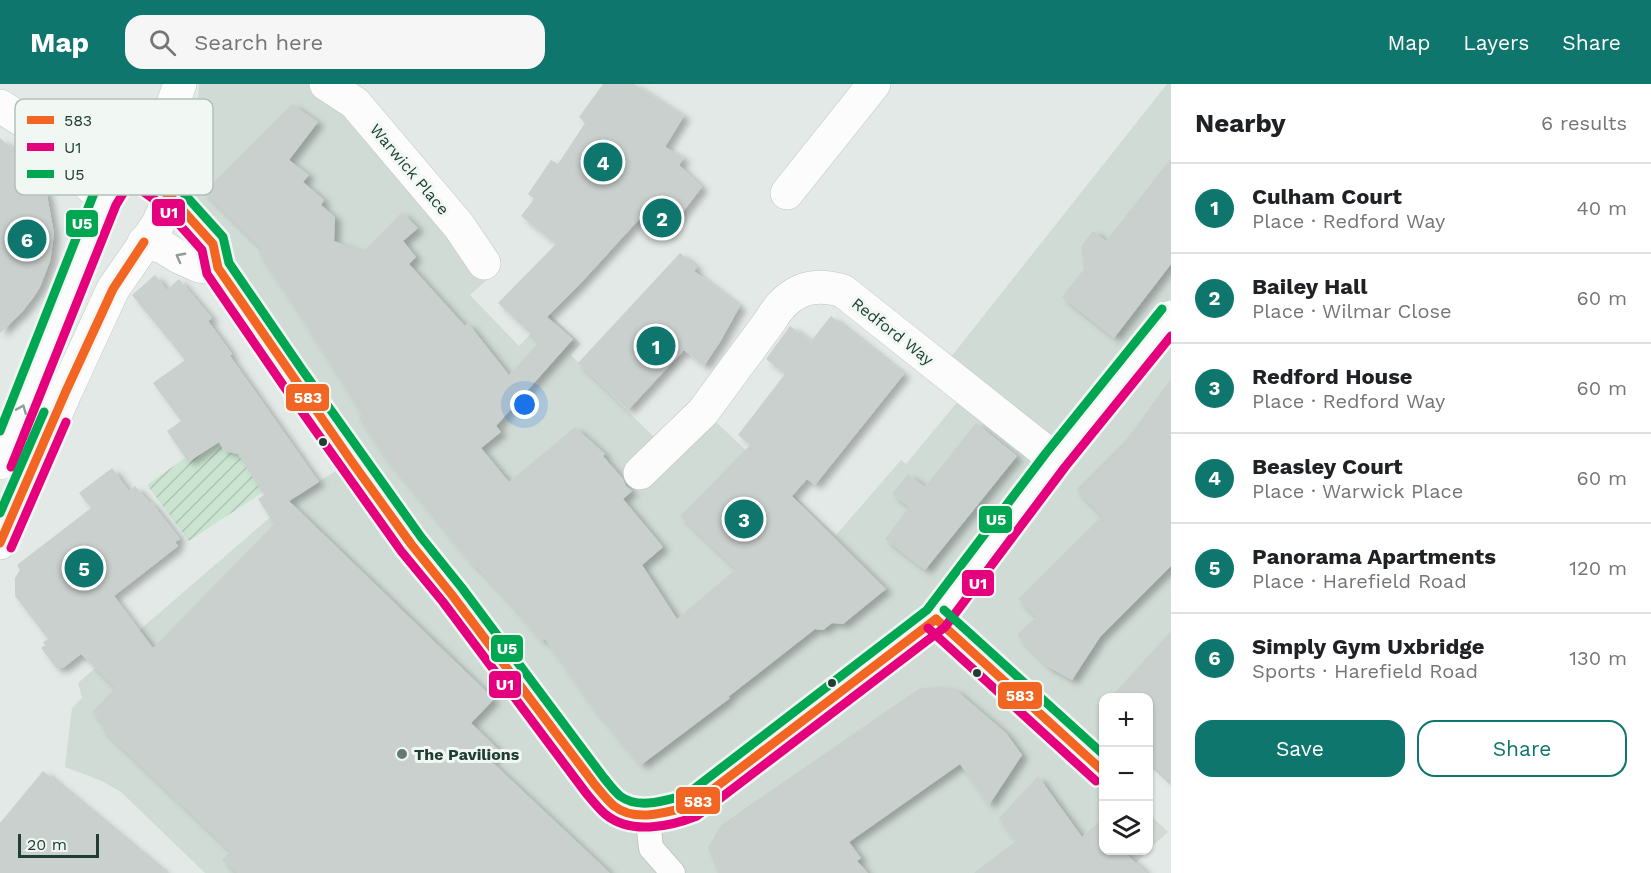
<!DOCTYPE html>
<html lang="en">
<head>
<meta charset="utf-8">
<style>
	:root { --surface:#fff; --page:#f6f6f6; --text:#202124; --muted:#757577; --line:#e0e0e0; --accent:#0f766e }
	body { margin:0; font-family:"Work Sans",sans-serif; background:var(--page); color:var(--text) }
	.controls { position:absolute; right:18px; bottom:18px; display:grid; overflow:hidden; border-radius:12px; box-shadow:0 2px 4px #0004 }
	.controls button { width:54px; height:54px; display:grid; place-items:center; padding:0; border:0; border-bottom:2px solid var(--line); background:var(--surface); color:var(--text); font:30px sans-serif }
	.scale { position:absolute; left:18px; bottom:15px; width:81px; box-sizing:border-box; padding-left:6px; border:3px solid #203e34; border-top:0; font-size:16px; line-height:21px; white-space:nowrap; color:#203e34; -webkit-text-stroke:4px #f1f8f4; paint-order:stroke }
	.you { position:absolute; left:525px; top:321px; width:21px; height:21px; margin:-15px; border:4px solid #fff; border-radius:50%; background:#1a73e8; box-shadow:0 0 0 9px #1a73e833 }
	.badge { display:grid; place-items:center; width:39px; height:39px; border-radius:50%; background:var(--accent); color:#fff; font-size:20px; font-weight:700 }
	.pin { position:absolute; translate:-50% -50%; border:3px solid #fff; box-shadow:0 2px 6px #0006 }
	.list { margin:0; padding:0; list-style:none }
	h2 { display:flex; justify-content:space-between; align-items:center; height:78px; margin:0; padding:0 24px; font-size:26px }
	h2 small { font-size:20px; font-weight:400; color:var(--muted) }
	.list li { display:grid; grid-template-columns:39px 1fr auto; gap:18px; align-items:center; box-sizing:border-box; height:90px; padding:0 24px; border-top:2px solid var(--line) }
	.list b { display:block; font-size:22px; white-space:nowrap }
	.list p { margin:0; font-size:20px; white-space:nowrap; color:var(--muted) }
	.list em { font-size:20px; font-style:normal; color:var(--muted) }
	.actions { display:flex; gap:12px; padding:18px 24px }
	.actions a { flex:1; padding:14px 0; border:2px solid var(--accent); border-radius:18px; text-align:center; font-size:21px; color:var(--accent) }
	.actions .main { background:var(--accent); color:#fff }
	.icon { flex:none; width:33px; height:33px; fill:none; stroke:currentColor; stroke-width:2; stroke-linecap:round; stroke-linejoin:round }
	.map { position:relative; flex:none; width:1171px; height:789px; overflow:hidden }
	header { display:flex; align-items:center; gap:36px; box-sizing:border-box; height:84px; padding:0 30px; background:var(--accent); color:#fff }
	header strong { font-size:28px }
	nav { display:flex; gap:33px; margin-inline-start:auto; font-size:21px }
	.search { width:420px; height:54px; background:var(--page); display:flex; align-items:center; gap:15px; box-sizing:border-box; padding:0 21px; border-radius:18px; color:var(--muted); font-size:22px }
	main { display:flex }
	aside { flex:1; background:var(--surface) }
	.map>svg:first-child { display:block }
	.built { fill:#d0dbd6 }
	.garden { fill:url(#garden-furrows) }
	.building { fill:#cad0cd; filter:url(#shadow) }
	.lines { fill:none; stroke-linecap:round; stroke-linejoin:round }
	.pedestrian-casing { stroke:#c0c6c3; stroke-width:26 }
	.minor-casing { stroke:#c0c6c3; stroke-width:34 }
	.tertiary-casing { stroke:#c0c6c3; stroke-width:34 }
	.secondary-casing { stroke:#bec7c3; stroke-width:34 }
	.pedestrian { stroke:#fbfcfb; stroke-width:24 }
	.minor { stroke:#fbfcfb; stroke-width:33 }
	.tertiary { stroke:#fbfcfb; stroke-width:33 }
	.secondary { stroke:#fbfcfb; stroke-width:33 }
	.bus-1-casing { stroke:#f1f8f4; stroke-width:14 }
	.bus-2-casing { stroke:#f1f8f4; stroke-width:14 }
	.bus-3-casing { stroke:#f1f8f4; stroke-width:14 }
	.bus-1 { stroke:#f26522; stroke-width:9 }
	.bus-2 { stroke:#e5007d; stroke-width:9 }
	.bus-3 { stroke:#00a651; stroke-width:9 }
	.oneway { stroke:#8e9d98 }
	.bus-dot { fill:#203e34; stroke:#f1f8f4; stroke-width:2 }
	.poi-dot { fill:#647a72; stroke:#f1f8f4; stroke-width:2 }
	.labels { text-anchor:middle; stroke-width:6; stroke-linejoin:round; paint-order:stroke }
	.street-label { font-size:16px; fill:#203e34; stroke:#f1f8f4 }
	.poi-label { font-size:16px; font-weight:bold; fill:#203e34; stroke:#f1f8f4; text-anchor:start }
	.key { fill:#f1f8f4; stroke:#b2c0ba; stroke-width:1.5 }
	.key-label { font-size:16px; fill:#203e34 }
	.line-badge { stroke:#f1f8f4; stroke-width:2 }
	.badge-label { font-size:16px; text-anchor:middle; font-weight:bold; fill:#fff }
</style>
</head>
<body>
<header>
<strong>Map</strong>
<div class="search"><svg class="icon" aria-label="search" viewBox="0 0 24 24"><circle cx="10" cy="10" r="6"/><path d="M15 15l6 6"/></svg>Search here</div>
<nav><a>Map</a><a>Layers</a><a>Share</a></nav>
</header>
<main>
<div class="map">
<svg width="1171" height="789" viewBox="0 0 1171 789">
	<defs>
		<pattern id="garden-furrows" width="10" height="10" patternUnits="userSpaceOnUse" patternTransform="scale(1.5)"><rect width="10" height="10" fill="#cbe4d1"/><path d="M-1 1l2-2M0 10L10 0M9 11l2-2" fill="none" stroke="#aec5b4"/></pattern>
		<filter id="shadow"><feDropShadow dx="6" dy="4" stdDeviation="3" flood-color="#0004"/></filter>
	</defs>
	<rect width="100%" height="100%" fill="#e3e9e6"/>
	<g class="built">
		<polygon points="199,0 315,0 352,25 489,194 470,211 519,262 550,230 581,260 571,271 660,359 699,322 836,451 901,376 906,380 969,304 943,283 1167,0 1171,0 1171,215 1059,360 1171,241 1171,701 1153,685 1149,689 1148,614 1104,614 1104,766 1148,766 1136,779 1147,789 205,789 121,708 102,697 65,683 72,624 82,614 78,599 289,417 348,379 187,123 193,103"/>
		<polygon points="1149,730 1168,748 1148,766"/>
	</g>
	<polygon class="garden" points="219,358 227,368 237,368 263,408 189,457 147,401 185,374 189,378"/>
	<g class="building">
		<polygon points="603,0 634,0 684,32 665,63 684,74 679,81 702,103 666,150 643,131 579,201 547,233 573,255 496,342 501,348 481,364 509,398 575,343 605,370 603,372 623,395 626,402 632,407 623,415 663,463 642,481 677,535 736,485 680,432 750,361 738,351 785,290 766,275 790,242 811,257 831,232 904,290 815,401 807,395 792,412 886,505 843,540 832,539 823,546 815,545 728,613 730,614 641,681 593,623 545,555 542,557 521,531 477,483 476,484 383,370 359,333 362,330 322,266 288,212 259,170 263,167 204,108 292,20 318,38 289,76 309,91 303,98 324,116 321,121 335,133 334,157 363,168 402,128 418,144 403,157 416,173 409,180 465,242 468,239 509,291 539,258 498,219 556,160 521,132 534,115 528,110 551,76 558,80 585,39 579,33"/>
		<polygon points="0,54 23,74 38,93 47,111 54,150 50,177 40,203 33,214 22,228 0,249"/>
		<polygon points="1171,74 1171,180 1114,254 1062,213 1084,185 1081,163 1093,147 1106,157"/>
		<polygon points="680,169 697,183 694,187 740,222 720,258 704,282 684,266 628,326 578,279"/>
		<polygon points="155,191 167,206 179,195 212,234 208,237 232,270 230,272 319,398 289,417 494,615 471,639 499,666 490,676 610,789 237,789 222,776 230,767 101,644 104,641 92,628 115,604 81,570 63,584 62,583 57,585 41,564 45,561 43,558 48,555 15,512 15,494 20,486 17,481 91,424 79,409 112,384 129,407 135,402 150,419 151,418 180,455 175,458 178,462 114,512 153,564 274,440 258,415 264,411 238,370 224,367 219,358 188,378 167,347 181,337 153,299 185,276 132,211"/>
		<polygon points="1171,295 1171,482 1100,553 1072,596 1047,582 1017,551 1036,533 1018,515 1102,432 1076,406 1126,356"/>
		<polygon points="976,339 1017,372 925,486 885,455 909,423 892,410 908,390 925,403"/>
		<polygon points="1171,547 1171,699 1149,678 1149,614 1110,614"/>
		<polygon points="942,603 957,607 1006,649 1022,671 989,721 960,680 849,758 861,774 857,777 868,789 718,789 708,763 721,741 920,604"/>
		<polygon points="43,687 166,789 0,789 0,739"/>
		<polygon points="1038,692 1082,753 1104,733 1104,766 1122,766 1147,789 974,789 1016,757 999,734"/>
	</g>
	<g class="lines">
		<g class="pedestrian-casing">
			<polyline id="pedestrian" points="648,736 651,764 673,789"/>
		</g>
		<g class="minor-casing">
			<g id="minor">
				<polyline points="326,0 355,19 459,142 484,179"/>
				<polyline points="0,22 69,66 94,65 127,81"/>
				<polyline points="69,66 75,89 105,115"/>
				<polyline points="787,109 874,0"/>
				<path d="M640 389 703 328 770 237C787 207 811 197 843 207L1056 376"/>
			</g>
		</g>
		<g class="tertiary-casing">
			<g id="tertiary">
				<path d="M127 81 170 112 213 160 218 184 352 378 411 460 452 511 595 701C601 708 607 716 614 722 636 739 666 728 691 722L936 535 1056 376 1171 233"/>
				<polyline points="144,158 163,163 179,173 199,182 218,184"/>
			</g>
		</g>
		<g class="secondary-casing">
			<g id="secondary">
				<polyline points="0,379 105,115 146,47 171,25"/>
				<polyline points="0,459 66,307 113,205 158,140 170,112 176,66 171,25 180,0"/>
			</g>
		</g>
		<use href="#pedestrian" class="pedestrian"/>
		<use href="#minor" class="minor"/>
		<use href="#tertiary" class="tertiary"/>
		<use href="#secondary" class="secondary"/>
		<g class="bus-1-casing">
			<g id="bus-1">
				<path d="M127 81 170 112 213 160 218 184 352 378 411 460 452 511 595 701C601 708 607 716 614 722 636 739 667 728 691 722L936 535"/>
				<polyline points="0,459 66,307 113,205 144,158"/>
				<polyline points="936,535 1104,688"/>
			</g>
		</g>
		<g class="bus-2-casing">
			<g id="bus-2">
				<path d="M11 383 116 121 130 98 162 121 202 166 207 190 283 301 401 467 443 518 586 709C592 716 598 724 605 730 630 751 669 743 697 732L945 543 1065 383 1171 252"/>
				<polyline points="11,464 66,338"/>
				<polyline points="928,544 1096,697"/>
			</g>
		</g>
		<g class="bus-3-casing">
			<g id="bus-3">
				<path d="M0 347 94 109 118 73 125 69 132 70 178 103 223 153 229 179 303 287 421 453 462 504 604 694C609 700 614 707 620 712 639 726 666 716 686 711L927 526 1046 369 1162 225"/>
				<polyline points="0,429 44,328"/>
				<polyline points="944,526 1104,671"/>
			</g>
		</g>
		<use href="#bus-1" class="bus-1"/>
		<use href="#bus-2" class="bus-2"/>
		<use href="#bus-3" class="bus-3"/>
	</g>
	<defs><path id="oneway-chevron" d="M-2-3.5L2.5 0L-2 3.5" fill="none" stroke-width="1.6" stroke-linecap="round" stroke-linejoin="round" transform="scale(1.5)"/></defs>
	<g class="oneway">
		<use href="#oneway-chevron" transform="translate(180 173) rotate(-152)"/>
		<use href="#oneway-chevron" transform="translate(22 325) rotate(-68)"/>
	</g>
	<g class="bus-dot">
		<circle cx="323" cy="358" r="5"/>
		<circle cx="977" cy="589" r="5"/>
		<circle cx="832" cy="599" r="5"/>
	</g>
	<circle class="poi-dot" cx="402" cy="670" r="6"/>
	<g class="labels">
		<g class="street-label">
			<text transform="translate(410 85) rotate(50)" y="6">Warwick Place</text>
			<text transform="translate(893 247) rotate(38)" y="6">Redford Way</text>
		</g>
		<g class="poi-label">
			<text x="414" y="676">The Pavilions</text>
		</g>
	</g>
	<rect x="15" y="15" width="198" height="96" rx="9" class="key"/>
	<rect x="27" y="32" width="27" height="8" fill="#f26522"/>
	<rect x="27" y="59" width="27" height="8" fill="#e5007d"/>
	<rect x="27" y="86" width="27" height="8" fill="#00a651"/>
	<g class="key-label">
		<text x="64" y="42">583</text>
		<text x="64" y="69">U1</text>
		<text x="64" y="96">U5</text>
	</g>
	<g class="line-badge">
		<rect x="151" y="114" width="35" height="29" rx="6" fill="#e5007d"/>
		<rect x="65" y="125" width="34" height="29" rx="6" fill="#00a651"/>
		<rect x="285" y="299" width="45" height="29" rx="6" fill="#f26522"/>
		<rect x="978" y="421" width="35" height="29" rx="6" fill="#00a651"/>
		<rect x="961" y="485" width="34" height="28" rx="6" fill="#e5007d"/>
		<rect x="490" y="550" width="34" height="29" rx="6" fill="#00a651"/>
		<rect x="488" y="586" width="34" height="29" rx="6" fill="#e5007d"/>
		<rect x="997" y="597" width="46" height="29" rx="6" fill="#f26522"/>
		<rect x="675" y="702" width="46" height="29" rx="6" fill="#f26522"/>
	</g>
	<g class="badge-label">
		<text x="169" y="134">U1</text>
		<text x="82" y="145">U5</text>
		<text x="308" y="319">583</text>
		<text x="996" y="441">U5</text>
		<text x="978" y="505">U1</text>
		<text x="507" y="570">U5</text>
		<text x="505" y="606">U1</text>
		<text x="1020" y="617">583</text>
		<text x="698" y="723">583</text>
	</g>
</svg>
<div class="controls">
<button>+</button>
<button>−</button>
<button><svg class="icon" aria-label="layers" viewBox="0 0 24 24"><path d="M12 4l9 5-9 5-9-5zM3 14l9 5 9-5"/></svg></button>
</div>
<div class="scale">20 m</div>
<div class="you"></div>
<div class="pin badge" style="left:656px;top:262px">1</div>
<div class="pin badge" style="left:662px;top:134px">2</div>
<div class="pin badge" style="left:744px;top:435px">3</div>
<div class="pin badge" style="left:603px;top:78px">4</div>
<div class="pin badge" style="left:84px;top:484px">5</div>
<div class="pin badge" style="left:27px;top:155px">6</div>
</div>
<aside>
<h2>Nearby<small>6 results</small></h2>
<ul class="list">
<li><span class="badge">1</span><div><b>Culham Court</b><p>Place · Redford Way</p></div><em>40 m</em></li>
<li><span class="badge">2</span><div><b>Bailey Hall</b><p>Place · Wilmar Close</p></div><em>60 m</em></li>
<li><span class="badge">3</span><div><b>Redford House</b><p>Place · Redford Way</p></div><em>60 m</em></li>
<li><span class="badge">4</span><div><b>Beasley Court</b><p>Place · Warwick Place</p></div><em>60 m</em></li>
<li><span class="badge">5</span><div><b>Panorama Apartments</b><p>Place · Harefield Road</p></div><em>120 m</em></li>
<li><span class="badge">6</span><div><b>Simply Gym Uxbridge</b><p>Sports · Harefield Road</p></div><em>130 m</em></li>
</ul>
<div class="actions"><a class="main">Save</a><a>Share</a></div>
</aside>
</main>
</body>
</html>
